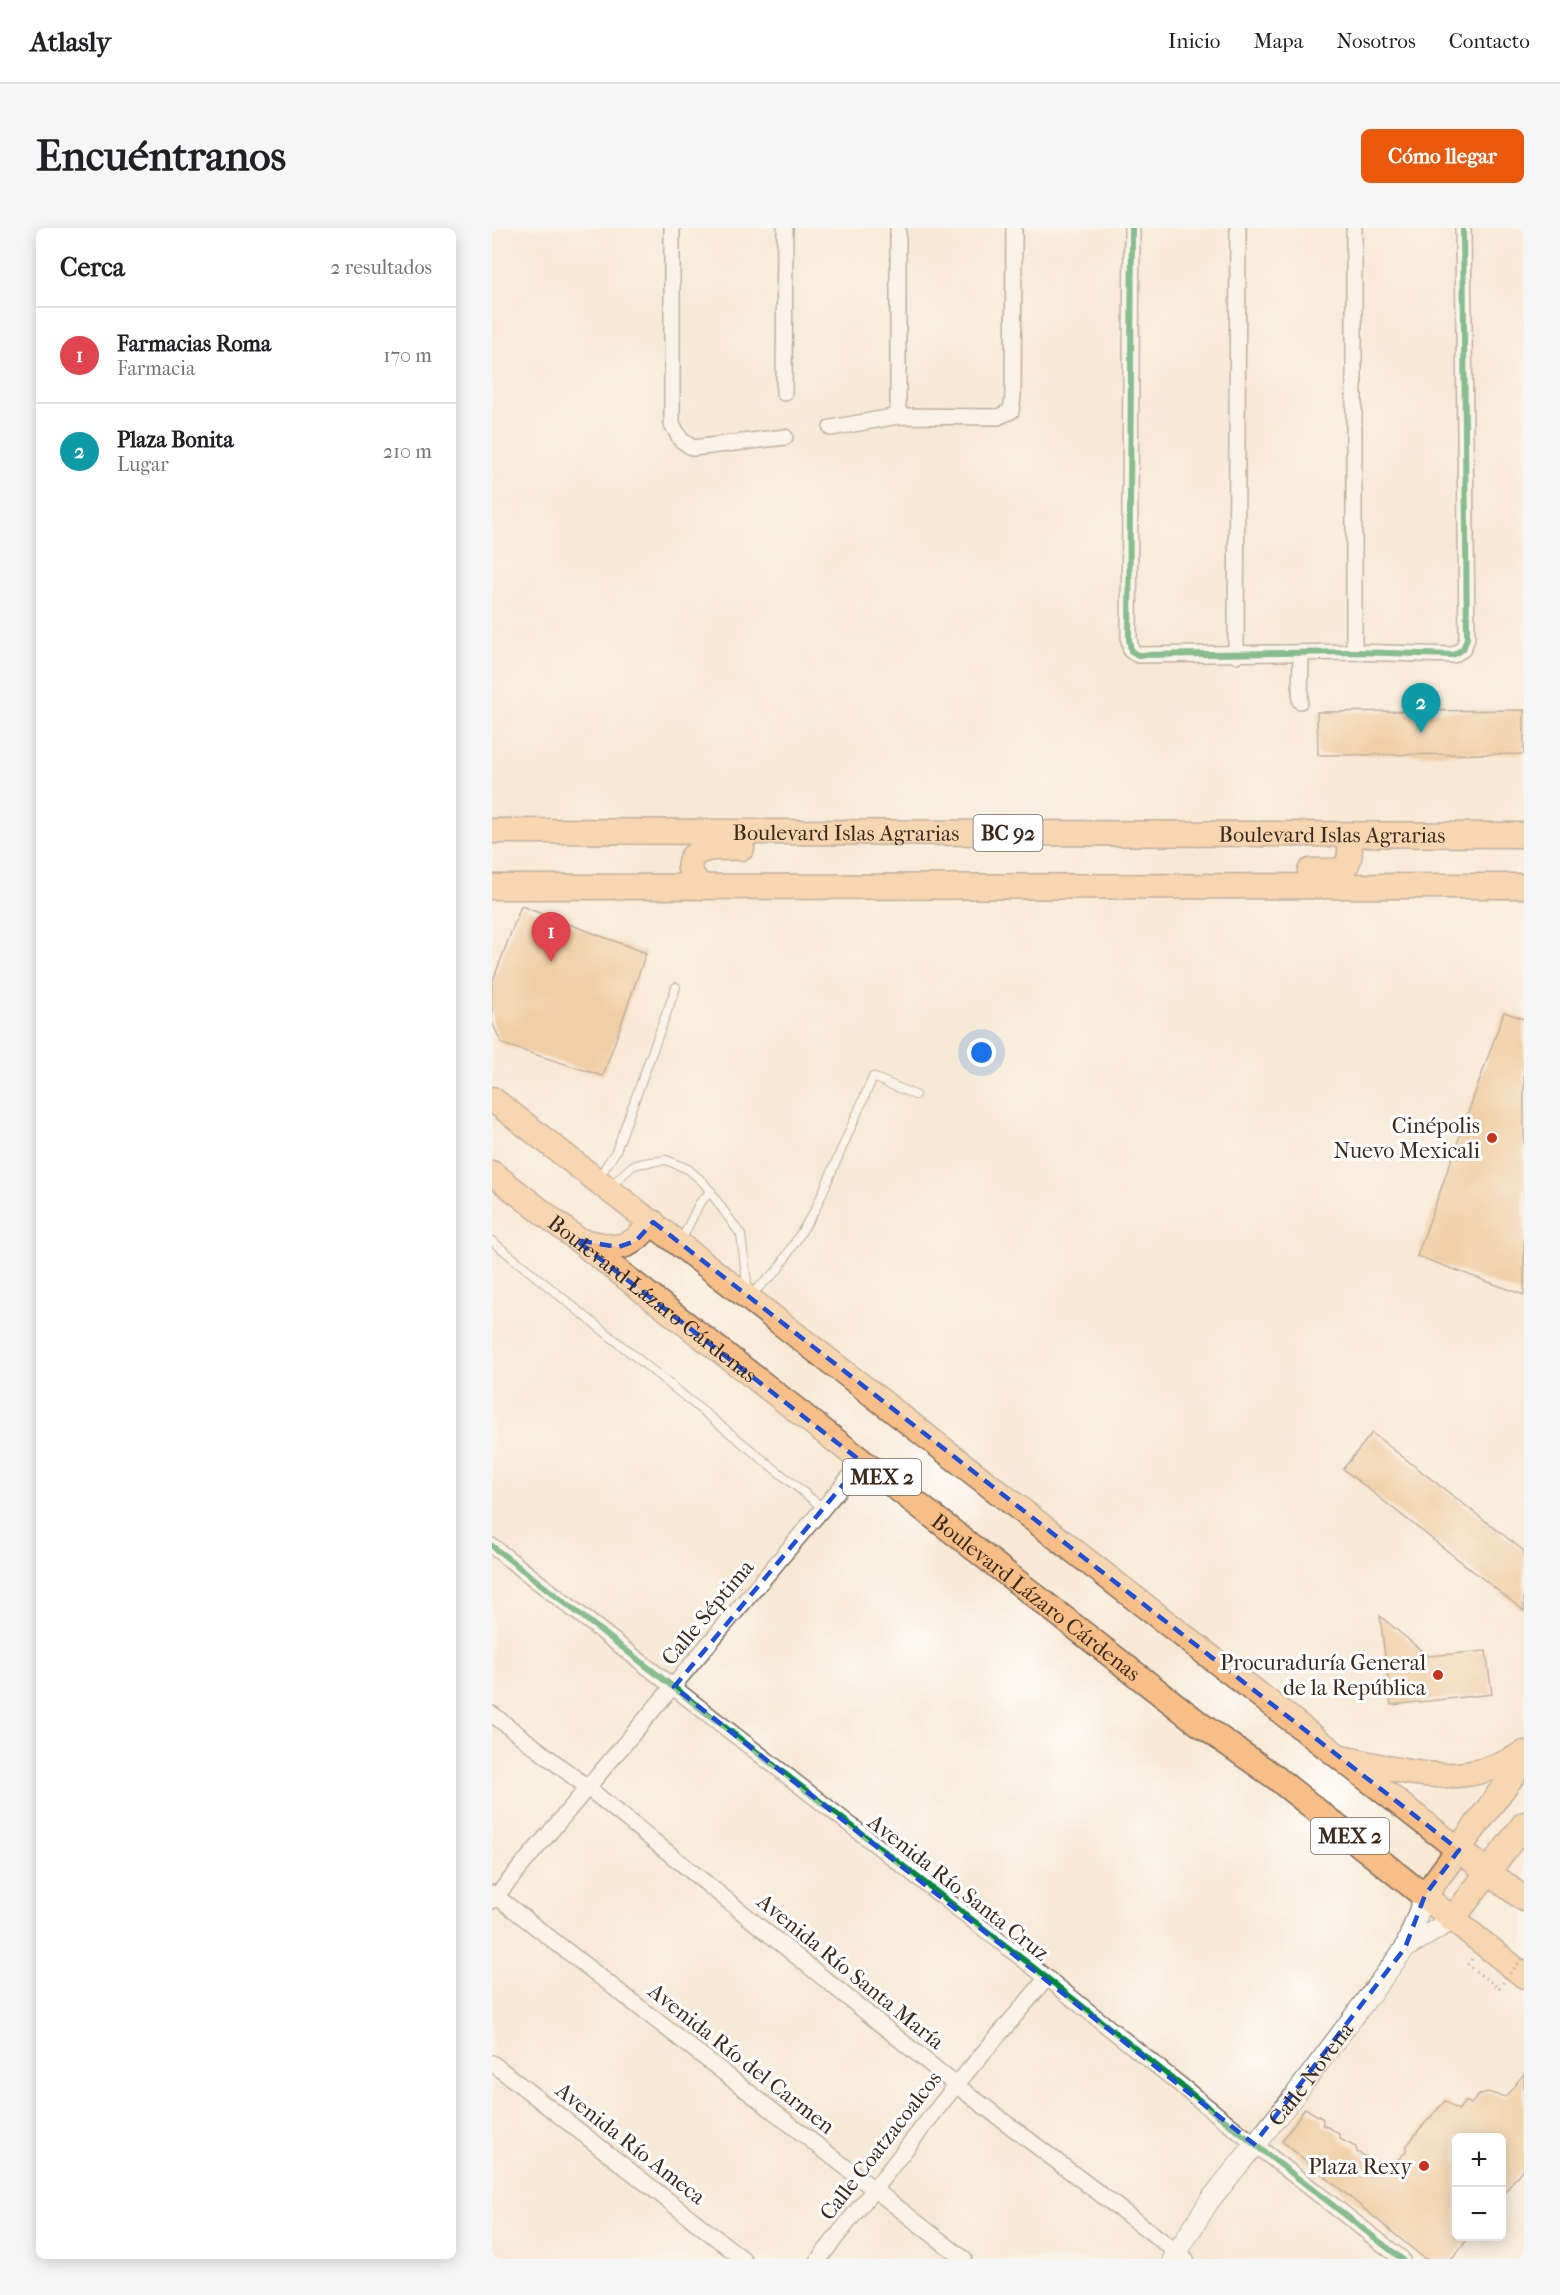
<!DOCTYPE html>
<html lang="es">
<head>
<meta charset="utf-8">
<style>
	:root { --surface:#fff; --page:#f6f6f6; --text:#202124; --muted:#757577; --line:#e0e0e0; --accent:#ea580c }
	body { margin:0; font-family:"IM FELL French Canon",serif; background:var(--page); color:var(--text) }
	.controls { position:absolute; right:18px; bottom:18px; display:grid; overflow:hidden; border-radius:9px; box-shadow:0 3px 15px #0003 }
	.controls button { width:54px; height:54px; display:grid; place-items:center; padding:0; border:0; border-bottom:2px solid var(--line); background:var(--surface); color:var(--text); font:30px sans-serif }
	.you { position:absolute; left:490px; top:825px; width:21px; height:21px; margin:-15px; border:4px solid #fff; border-radius:50%; background:#1a73e8; box-shadow:0 0 0 9px #1a73e833 }
	.badge { display:grid; place-items:center; width:39px; height:39px; border-radius:50%; background:var(--accent); color:#fff; font-size:20px; font-weight:700 }
	.pin { position:absolute; translate:-50% -50px; filter:drop-shadow(0 2px 3px #0008) }
	.pin::after { content:''; position:absolute; top:32px; width:21px; height:18px; background:inherit; clip-path:polygon(0 0,100% 0,50% 100%) }
	.list { margin:0; padding:0; list-style:none }
	h2 { display:flex; justify-content:space-between; align-items:center; height:78px; margin:0; padding:0 24px; font-size:26px }
	h2 small { font-size:20px; font-weight:400; color:var(--muted) }
	.list li { display:grid; grid-template-columns:39px 1fr auto; gap:18px; align-items:center; box-sizing:border-box; height:96px; padding:0 24px; border-top:2px solid var(--line) }
	.list b { display:block; font-size:22px; white-space:nowrap }
	.list p { margin:0; font-size:20px; white-space:nowrap; color:var(--muted) }
	.list em { font-size:20px; font-style:normal; color:var(--muted) }
	.map { position:relative; flex:none; width:1032px; height:2031px; overflow:hidden; border-radius:9px }
	header { display:flex; align-items:center; gap:36px; box-sizing:border-box; height:84px; padding:0 30px; background:var(--surface); border-bottom:2px solid var(--line) }
	header strong { font-size:28px }
	nav { display:flex; gap:33px; margin-inline-start:auto; font-size:21px }
	.intro { display:flex; align-items:center; justify-content:space-between; box-sizing:border-box; height:144px; padding:0 36px }
	h1 { margin:0; font-size:42px }
	.button { padding:15px 27px; border-radius:9px; background:var(--accent); color:#fff; font-size:21px; font-weight:700 }
	main { display:flex; gap:36px; padding:0 36px }
	aside { flex:1; background:var(--surface); border-radius:9px; box-shadow:0 3px 15px #0003 }
	.map>svg:first-child { display:block }
	.building { fill:#e5af6b }
	.lines { fill:none; stroke-linecap:round; stroke-linejoin:round }
	.service-casing { stroke:#7d6d5e; stroke-width:10 }
	.minor-casing { stroke:#7d6d5e; stroke-width:18 }
	.tertiary-casing { stroke:#7d6d5e; stroke-width:22 }
	.primary-casing { stroke:#7d6d5e; stroke-width:27 }
	.path { stroke:#7d6d5e; stroke-width:3; stroke-dasharray:1.5 4.5; stroke-linecap:butt }
	.service { stroke:#fff; stroke-width:8 }
	.minor { stroke:#fff; stroke-width:15 }
	.tertiary { stroke:#fff; stroke-width:20 }
	.primary { stroke:#f7be87; stroke-width:24 }
	.path-bridge { stroke:#7d6d5e; stroke-width:3; stroke-dasharray:1.5 4.5; stroke-linecap:butt }
	.cycleway-casing { stroke:#fff; stroke-width:10 }
	.cycleway { stroke:#00873e; stroke-width:6 }
	.marked { fill:none; stroke:#1d4ed8; stroke-width:4.5; stroke-dasharray:12 8; stroke-linejoin:round }
	.poi-dot { fill:#c8321e; stroke:#fff; stroke-width:2 }
	.labels { text-anchor:middle; stroke-width:6; stroke-linejoin:round; paint-order:stroke }
	.shield { fill:#fff; stroke:#766a62; stroke-width:1.5 }
	.shield-label { font-size:21px; font-weight:bold; fill:#3b2a1e }
	.street-label { font-size:22px; fill:#3b2a1e; stroke:#fff }
	.poi-label { font-size:22px; fill:#3b2a1e; stroke:#fff; text-anchor:end }
</style>
</head>
<body>
<header>
<strong>Atlasly</strong>
<nav><a>Inicio</a><a>Mapa</a><a>Nosotros</a><a>Contacto</a></nav>
</header>
<div class="intro"><h1>Encuéntranos</h1><a class="button">Cómo llegar</a></div>
<main>
<aside>
<h2>Cerca<small>2 resultados</small></h2>
<ul class="list">
<li><span class="badge" style="background:#e0444e">1</span><div><b>Farmacias Roma</b><p>Farmacia</p></div><em>170 m</em></li>
<li><span class="badge" style="background:#0f9aa8">2</span><div><b>Plaza Bonita</b><p>Lugar</p></div><em>210 m</em></li>
</ul>
</aside>
<div class="map">
<svg width="1032" height="2031" viewBox="0 0 1032 2031">
	<rect width="100%" height="100%" fill="#fff"/>
	<filter id="ink" filterUnits="userSpaceOnUse"><feTurbulence type="fractalNoise" baseFrequency=".0167" numOctaves="2"/><feDisplacementMap in="SourceGraphic" scale="12" xChannelSelector="R" yChannelSelector="G"/><feConvolveMatrix kernelMatrix="1 2 1 2 8 2 1 2 1" color-interpolation-filters="sRGB"/></filter>
	<filter id="wash" filterUnits="userSpaceOnUse"><feTurbulence type="fractalNoise" baseFrequency=".008" numOctaves="4" result="noise"/><feDisplacementMap in="SourceGraphic" scale="24" xChannelSelector="R" yChannelSelector="G"/><feGaussianBlur stdDeviation="1.35" result="paint"/><feColorMatrix in="noise" values="0 0 0 0 0 0 0 0 0 0 0 0 0 0 0 0 0 1.4 0 .05"/><feComposite in="paint" operator="in"/></filter>
	<g filter="url(#wash)">
		<rect width="100%" height="100%" fill="#f7e9d6"/>
		<g id="blocks">
			<g class="building">
				<polygon points="1032,482 1032,526 826,527 825,484"/>
				<polygon points="29,678 154,725 111,848 10,816 0,794 0,755"/>
				<polygon points="1012,784 1032,791 1032,1067 925,1028"/>
				<polygon points="880,1205 1032,1323 1032,1383 851,1241"/>
				<polygon points="888,1388 936,1428 994,1423 1000,1466 899,1477"/>
				<polygon points="1032,1846 1032,1939 1010,1968 1010,1910 964,1910 964,2008 978,2008 960,2031 933,2031 790,1913 813,1880 831,1891 831,1897 838,1900 848,1907 848,1911 864,1919 865,1924 880,1932 880,1936 894,1943 914,1924 914,1919 926,1903 953,1873 966,1882 974,1873 979,1876 987,1867 995,1864 1013,1869"/>
			</g>
		</g>
	</g>
	<g filter="url(#ink)">
		<use href="#blocks" fill-opacity="0" stroke="#7d6d5e" stroke-width="1.5"/>
		<g class="lines">
			<g class="service-casing">
				<g id="service">
					<polyline points="107,949 124,923 184,759"/>
					<polyline points="118,959 140,938 151,935 174,932 196,941 212,955 249,1007 256,1063"/>
					<polyline points="0,1013 331,1280"/>
					<polyline points="189,1013 207,976 219,963"/>
					<polyline points="257,1068 285,1043 323,982 381,849 423,867"/>
				</g>
			</g>
			<g class="minor-casing">
				<g id="minor">
					<polyline points="180,0 180,196 189,212 201,220 293,209"/>
					<polyline points="640,0 637,411 639,423 646,427 862,424 961,427 971,421 975,410 971,0"/>
					<polyline points="292,165 293,0"/>
					<polyline points="406,188 406,0"/>
					<polyline points="339,200 406,188 506,189 519,183 521,168 522,0"/>
					<polyline points="862,424 862,0"/>
					<polyline points="744,427 746,0"/>
					<polyline points="808,473 809,425"/>
					<polyline points="0,1318 555,1750 762,1916 910,2031"/>
					<polyline points="0,1486 96,1560 464,1857 694,2031"/>
					<polyline points="0,1665 472,2031"/>
					<polyline points="0,1673 370,1234"/>
					<polyline points="0,1835 251,2031"/>
					<polyline points="327,2031 464,1857 555,1750"/>
				</g>
			</g>
			<g class="tertiary-casing">
				<g id="tertiary">
					<polyline points="913,1720 960,1692"/>
					<path id="s1" d="M681 2031 718 1972 803 1867 913 1720 933 1667"/>
				</g>
			</g>
			<g class="primary-casing">
				<g id="primary">
					<path id="s2" d="M0 603 1032 607"/>
					<path d="M818 643C854 643 859 646 858 607"/>
					<polyline points="0,659 1032,658"/>
					<path d="M210 659C194 644 191 626 216 621 227 619 239 620 250 620"/>
					<polyline points="0,871 967,1622 1032,1671"/>
					<path id="s3" d="M0 945 709 1497 783 1549 1032 1748"/>
					<path d="M90 1013C129 1021 133 1025 161 994"/>
					<path d="M855 1531C919 1545 972 1562 1032 1525"/>
					<polyline points="933,1667 1032,1532"/>
					<polyline points="960,1692 1032,1596"/>
				</g>
			</g>
			<polyline class="path" points="980,1731 975,1737 1007,1760"/>
			<use href="#service" class="service"/>
			<use href="#minor" class="minor"/>
			<use href="#tertiary" class="tertiary"/>
			<use href="#primary" class="primary"/>
			<polyline class="path-bridge" points="1007,1760 1032,1728"/>
			<g class="cycleway-casing">
				<g id="cycleway">
					<polyline points="640,0 637,411 639,423 646,427 862,424 961,427 971,421 975,410 971,0"/>
					<polyline points="0,1318 555,1750 762,1916 910,2031"/>
				</g>
			</g>
			<use href="#cycleway" class="cycleway"/>
		</g>
	</g>
	<path d="M0 0H1032V2031H0ZM161 994 967 1622 933 1667 913 1720 762 1916 182 1459 370 1234 84 1012 126 1019 144 1013Z" fill="#f7e9d6" fill-opacity=".55" fill-rule="evenodd"/>
	<path class="marked" d="M161 994 967 1622 933 1667 913 1720 762 1916 182 1459 370 1234 84 1012 126 1019 144 1013Z"/>
	<g class="poi-dot">
		<circle cx="1000" cy="910" r="6"/>
		<circle cx="946" cy="1447" r="6"/>
		<circle cx="932" cy="1938" r="6"/>
	</g>
	<g class="labels">
		<g class="shield">
			<rect x="481.5" y="587" width="69" height="36" rx="4.5"/>
			<rect x="351" y="1231" width="78" height="36" rx="4.5"/>
			<rect x="819" y="1590" width="78" height="36" rx="4.5"/>
		</g>
		<g class="shield-label">
			<text x="516" y="612">BC 92</text>
			<text x="390" y="1256">MEX 2</text>
			<text x="858" y="1615">MEX 2</text>
		</g>
		<g class="street-label">
			<text dy="8" stroke="none"><textPath href="#s2" startOffset="354">Boulevard Islas Agrarias</textPath></text>
			<text dy="8" stroke="none"><textPath href="#s2" startOffset="840">Boulevard Islas Agrarias</textPath></text>
			<text dy="8" stroke="none"><textPath href="#s3" startOffset="204">Boulevard Lázaro Cárdenas</textPath></text>
			<text dy="8" stroke="none"><textPath href="#s3" startOffset="690">Boulevard Lázaro Cárdenas</textPath></text>
			<text transform="translate(215 1384) rotate(-50)" y="8">Calle Séptima</text>
			<text transform="translate(467 1659) rotate(38)" y="8">Avenida Río Santa Cruz</text>
			<text transform="translate(359 1743) rotate(39)" y="8">Avenida Río Santa María</text>
			<text transform="translate(250 1830) rotate(38)" y="8">Avenida Río del Carmen</text>
			<text dy="8" stroke="none"><textPath href="#s1" startOffset="231">Calle Novena</textPath></text>
			<text transform="translate(139 1915) rotate(38)" y="8">Avenida Río Ameca</text>
			<text transform="translate(388 1917) rotate(-52)" y="8">Calle Coatzacoalcos</text>
		</g>
		<g class="poi-label">
			<text x="988" y="905">Cinépolis<tspan x="988" dy="25">Nuevo Mexicali</tspan></text>
			<text x="934" y="1442">Procuraduría General<tspan x="934" dy="25">de la República</tspan></text>
			<text x="920" y="1946">Plaza Rexy</text>
		</g>
	</g>
</svg>
<div class="controls">
<button>+</button>
<button>−</button>
</div>
<div class="you"></div>
<div class="pin badge" style="left:59px;top:734px;background:#e0444e">1</div>
<div class="pin badge" style="left:929px;top:505px;background:#0f9aa8">2</div>
</div>
</main>
</body>
</html>
